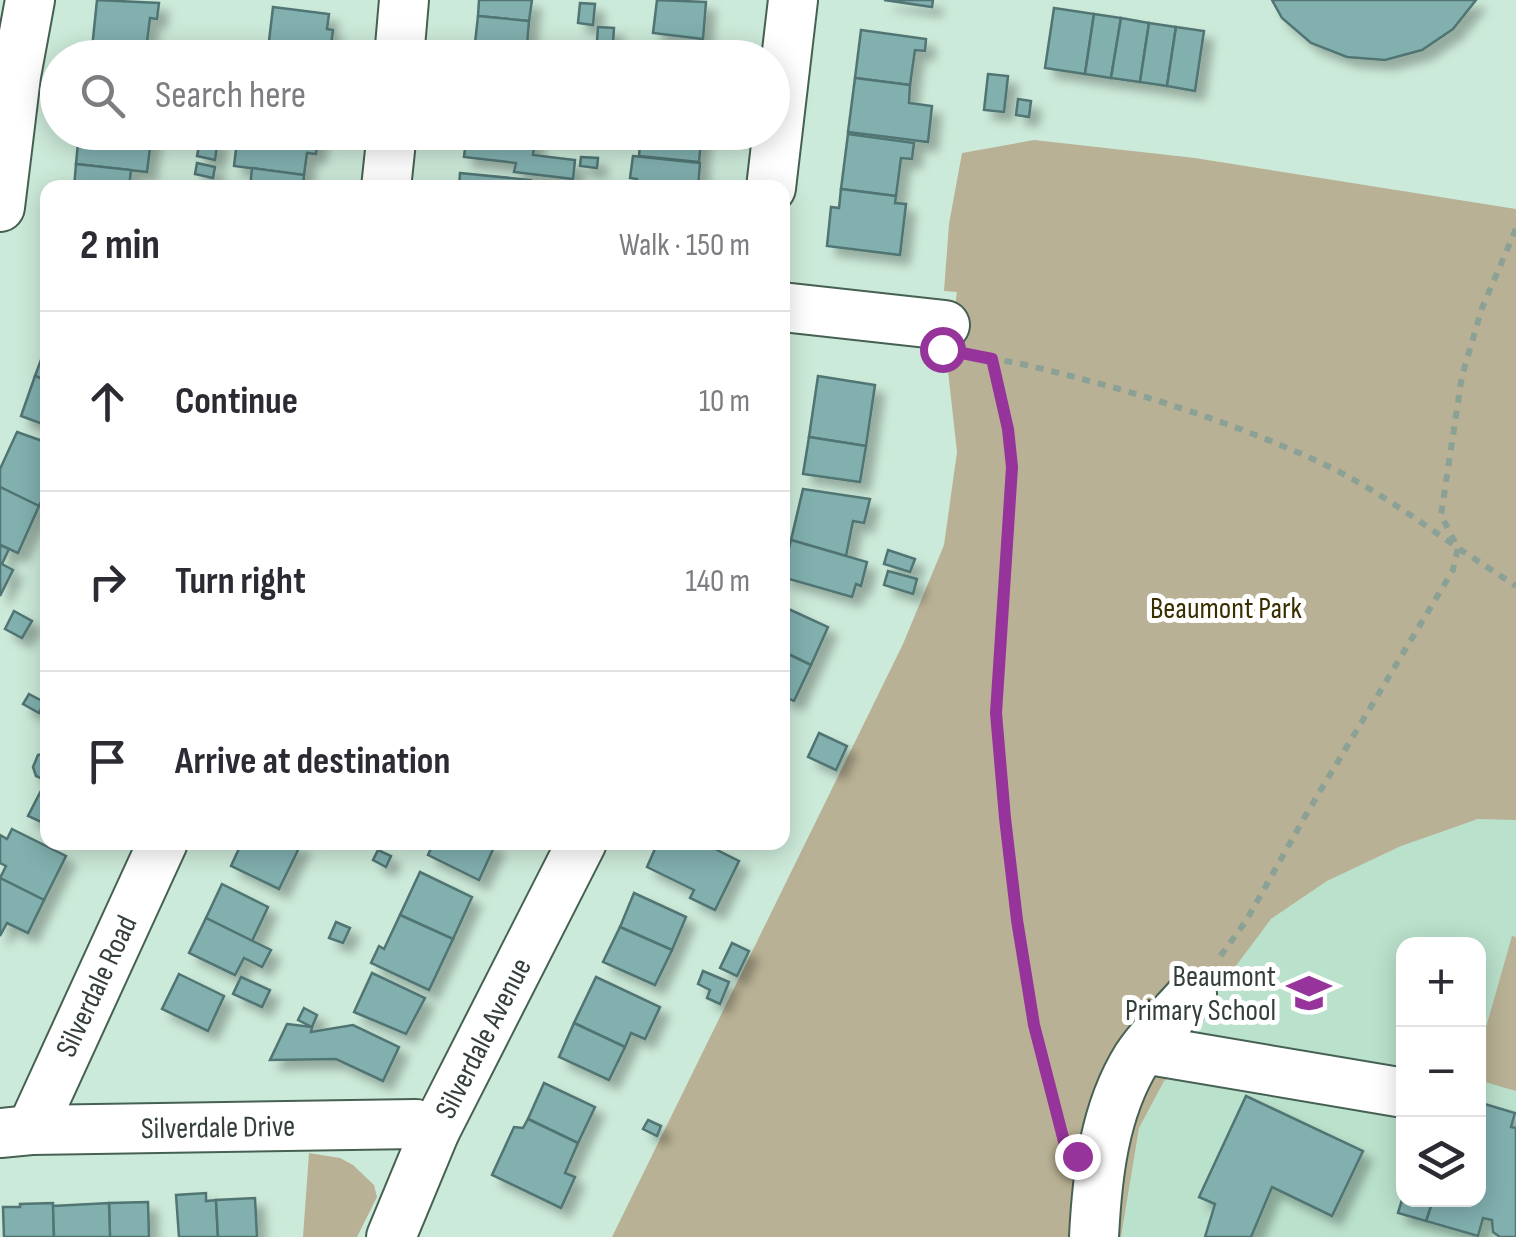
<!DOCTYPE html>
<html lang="en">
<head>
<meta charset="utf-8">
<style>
	:root { --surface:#fff; --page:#f7f7f7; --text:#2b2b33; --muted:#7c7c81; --line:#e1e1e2 }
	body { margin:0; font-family:"Sofia Sans Condensed",sans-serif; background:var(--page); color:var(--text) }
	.controls { position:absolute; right:30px; bottom:30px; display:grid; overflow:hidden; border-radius:20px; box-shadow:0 5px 25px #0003 }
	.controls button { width:90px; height:90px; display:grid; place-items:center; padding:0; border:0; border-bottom:2px solid var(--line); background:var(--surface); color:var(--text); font:50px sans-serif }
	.stop { position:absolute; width:30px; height:30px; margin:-22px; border:8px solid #96349b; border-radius:50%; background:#fff }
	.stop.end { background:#96349b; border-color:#fff; box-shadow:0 2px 10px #0008 }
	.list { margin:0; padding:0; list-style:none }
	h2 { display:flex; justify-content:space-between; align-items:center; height:130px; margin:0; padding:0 40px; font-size:42px }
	h2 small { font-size:32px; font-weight:400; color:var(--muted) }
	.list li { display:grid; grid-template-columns:65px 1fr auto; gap:30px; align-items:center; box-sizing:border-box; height:180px; padding:0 40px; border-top:2px solid var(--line) }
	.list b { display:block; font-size:38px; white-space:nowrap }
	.list em { font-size:32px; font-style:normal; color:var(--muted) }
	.icon { flex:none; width:55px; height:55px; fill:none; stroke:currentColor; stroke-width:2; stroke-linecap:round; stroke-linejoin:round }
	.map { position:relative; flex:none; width:1516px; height:1237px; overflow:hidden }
	.search { position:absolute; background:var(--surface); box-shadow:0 5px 25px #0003; left:40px; top:40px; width:750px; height:110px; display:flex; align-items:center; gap:25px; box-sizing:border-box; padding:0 35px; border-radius:55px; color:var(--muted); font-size:38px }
	.panel { position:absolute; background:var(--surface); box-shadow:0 5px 25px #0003; left:40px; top:180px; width:750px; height:670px; border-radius:20px }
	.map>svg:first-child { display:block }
	.built { fill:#bae1cc; fill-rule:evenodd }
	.green { fill:#b9b195 }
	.building { fill:#81b0af; stroke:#517473; stroke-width:2.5; filter:url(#shadow) }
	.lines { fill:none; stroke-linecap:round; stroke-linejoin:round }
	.minor-casing { stroke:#466152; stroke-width:52 }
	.path { stroke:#8ba195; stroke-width:6; stroke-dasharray:8 8; stroke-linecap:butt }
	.minor { stroke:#fff; stroke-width:48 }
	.route { stroke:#96349b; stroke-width:12 }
	.labels { text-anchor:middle; stroke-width:10; stroke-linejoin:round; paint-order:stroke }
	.park-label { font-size:30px; fill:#392e00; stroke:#fff }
	.poi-label { font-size:30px; fill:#333f38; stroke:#fff; text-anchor:end }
	.street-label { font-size:30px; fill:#333f38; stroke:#fff }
</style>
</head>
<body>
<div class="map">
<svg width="1516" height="1237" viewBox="0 0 1516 1237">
	<defs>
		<filter id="shadow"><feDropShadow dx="9" dy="9" stdDeviation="5" flood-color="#0004"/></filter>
	</defs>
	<rect width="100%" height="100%" fill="#ccead9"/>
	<path class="built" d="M1516 815V1237H1121L1139 1128 1150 1100 1164 1081 1187 1068 1188 1030 1239 957 1271 919 1327 881 1417 838 1489 816ZM1404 944H1478V1200H1404Z"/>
	<g class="green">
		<polygon points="1034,140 1195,158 1516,209 1516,820 1478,819 1401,846 1327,881 1271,919 1188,1030 1187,1068 1164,1081 1139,1128 1121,1237 612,1237 903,644 944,545 957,452 947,362 957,292 944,291 949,224 962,153"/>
		<polygon points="1512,936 1516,937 1516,1091 1478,1080 1479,1052"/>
		<polygon points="309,1153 340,1158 353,1165 374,1185 377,1197 357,1237 303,1237"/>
	</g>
	<g class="building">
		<polygon points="97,0 159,3 157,19 150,18 145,58 91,58"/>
		<polygon points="479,0 532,0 529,21 478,16"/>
		<polygon points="657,0 706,2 703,39 653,33"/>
		<polygon points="884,0 933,0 932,7"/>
		<polygon points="1272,0 1476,0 1453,29 1422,50 1385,60 1347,57 1311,43 1282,18"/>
		<polygon points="580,3 595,4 593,25 578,23"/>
		<polygon points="273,7 329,14 327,29 333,30 331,45 322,44 320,58 267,58"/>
		<polygon points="1054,8 1094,14 1085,74 1045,68"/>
		<polygon points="1094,14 1121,18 1111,78 1085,74"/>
		<polygon points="478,16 529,21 526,57 474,52"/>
		<polygon points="1121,18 1149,23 1140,82 1111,78"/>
		<polygon points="1149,23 1176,27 1167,86 1140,82"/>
		<polygon points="598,27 614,28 613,42 597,41"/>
		<polygon points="1176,27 1204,31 1195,91 1167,86"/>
		<polygon points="861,30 926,39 925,51 915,50 910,85 855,78"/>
		<polygon points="988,74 1008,76 1004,112 984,110"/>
		<polygon points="855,78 910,85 909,103 932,106 928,142 848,132"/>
		<polygon points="1018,99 1031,101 1029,117 1016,115"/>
		<polygon points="79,132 152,132 147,172 76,164"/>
		<polygon points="238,132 319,132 316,154 307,153 304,175 234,166"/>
		<polygon points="467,132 536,132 533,155 575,160 573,179 514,172 516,163 464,157"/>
		<polygon points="641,132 702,132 699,162 639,156"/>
		<polygon points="848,134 914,143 912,159 901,158 896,196 841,189"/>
		<polygon points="201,136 218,139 215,160 197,156"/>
		<polygon points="633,156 700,163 698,188 636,188 637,179 630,178"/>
		<polygon points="581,157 598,158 597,168 580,166"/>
		<polygon points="197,163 215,167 213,178 195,174"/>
		<polygon points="76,164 131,170 129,188 74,188"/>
		<polygon points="252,168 304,175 303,188 250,188"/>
		<polygon points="460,173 531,180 530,188 459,188"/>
		<polygon points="841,189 896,196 895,203 906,204 900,255 827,246 831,207 839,208"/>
		<polygon points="48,341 48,381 35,376"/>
		<polygon points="35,376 48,381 48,426 21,416"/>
		<polygon points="818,376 875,385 866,446 809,437"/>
		<polygon points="17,432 48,443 48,487 39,506 0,487 0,469"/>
		<polygon points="809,437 866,446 860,482 803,474"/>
		<polygon points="0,487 39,506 18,553 0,545"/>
		<polygon points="803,489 870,499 864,523 853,521 846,556 791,540"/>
		<polygon points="791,540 867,562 861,586 856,584 852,597 782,577"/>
		<polygon points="0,545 9,549 2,564 13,570 0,596"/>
		<polygon points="888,550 915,559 910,572 884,564"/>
		<polygon points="888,571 917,579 913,594 884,585"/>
		<polygon points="782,606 828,627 811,665 782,651"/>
		<polygon points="14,611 32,621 22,638 5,629"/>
		<polygon points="782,651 811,665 794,701 782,696"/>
		<polygon points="29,694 44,702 39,713 23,704"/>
		<polygon points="819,733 847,746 836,770 808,757"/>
		<polygon points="45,754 48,755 48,781 36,776 33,767 38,755"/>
		<polygon points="46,781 48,781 48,825 28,816"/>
		<polygon points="12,829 66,856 44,900 0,878 6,866 0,863 0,835 7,839"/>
		<polygon points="242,842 301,844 279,889 231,866"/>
		<polygon points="434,842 490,842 495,845 479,880 428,855"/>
		<polygon points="658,842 701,842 739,861 715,910 690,898 694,890 647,867"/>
		<polygon points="378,850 391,856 386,867 373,860"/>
		<polygon points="420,872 472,897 453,939 400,915"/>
		<polygon points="0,878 44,900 28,933 7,923 0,936"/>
		<polygon points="222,884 268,907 252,941 206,918"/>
		<polygon points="634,893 686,917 672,950 620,927"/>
		<polygon points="400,915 453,939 429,990 371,963 379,946 384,949"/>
		<polygon points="206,918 271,950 262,967 244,958 235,975 189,953"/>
		<polygon points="336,922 350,928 343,943 329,938"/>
		<polygon points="620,927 672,950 655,985 603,962"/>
		<polygon points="732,943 749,951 737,976 720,968"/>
		<polygon points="703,971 729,982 720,1004 707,998 710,990 698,984"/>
		<polygon points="372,973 425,998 406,1034 354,1012"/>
		<polygon points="179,974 224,996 208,1031 162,1009"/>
		<polygon points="241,977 270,990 262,1007 233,994"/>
		<polygon points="596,977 660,1007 645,1039 631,1033 625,1047 574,1023"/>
		<polygon points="304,1008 317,1015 312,1027 298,1020"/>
		<polygon points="574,1023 625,1047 609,1080 559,1057"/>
		<polygon points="287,1024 312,1027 311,1032 353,1025 399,1047 383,1081 336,1059 270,1060"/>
		<polygon points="544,1083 595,1107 578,1143 528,1119"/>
		<polygon points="1246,1096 1363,1151 1332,1216 1272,1187 1251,1237 1205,1237 1215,1204 1199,1197"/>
		<polygon points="1478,1102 1515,1113 1511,1127 1516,1128 1516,1237 1500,1237 1493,1232 1492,1220 1483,1218 1478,1236 1426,1221 1433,1200 1478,1200"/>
		<polygon points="528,1119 578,1143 565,1173 575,1177 561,1208 492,1175 514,1127 523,1128"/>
		<polygon points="648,1120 661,1126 657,1136 643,1129"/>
		<polygon points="206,1193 206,1201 216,1200 218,1237 179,1237 176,1195"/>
		<polygon points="1404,1193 1404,1200 1433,1200 1426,1221 1398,1213"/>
		<polygon points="255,1198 257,1237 218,1237 216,1200"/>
		<polygon points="148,1202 149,1237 110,1237 109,1203"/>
		<polygon points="53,1203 54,1237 4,1237 3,1207 20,1207 20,1204"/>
		<polygon points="109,1203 110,1237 54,1237 53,1206"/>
	</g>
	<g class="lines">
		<g class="minor-casing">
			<g id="minor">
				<polyline points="399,58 404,0"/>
				<polyline points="386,188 392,132"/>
				<polyline points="771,188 793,0"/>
				<polyline points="0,207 16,76 30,0"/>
				<polyline points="782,307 945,325"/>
				<polyline points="1144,1049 1404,1093"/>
				<polyline points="31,1130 163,842"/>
				<polyline points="0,1133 31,1130 416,1124 435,1131"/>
				<polyline points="391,1237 435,1131 582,842"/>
				<path d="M1094 1237C1097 1177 1104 1111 1137 1058 1152 1035 1174 1015 1192 994"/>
			</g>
		</g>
		<g class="path">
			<polyline points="1516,229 1482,308 1462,376 1441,515 1458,548 1516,586"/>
			<path d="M973 355C991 359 1008 361 1026 365 1124 388 1222 418 1315 460 1366 483 1412 516 1458 548L1453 570 1307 813 1246 921 1216 962"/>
			<polyline points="992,359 1008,429 1012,467 996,713 1005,818 1017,921 1035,1025 1062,1136"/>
		</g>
		<use href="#minor" class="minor"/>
	</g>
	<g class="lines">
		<polyline class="route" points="942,349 992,359 1008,429 1012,467 996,713 1005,818 1017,920 1034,1025 1067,1153 1077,1156"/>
	</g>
	<defs>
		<g id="school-bare" transform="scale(3.45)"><path d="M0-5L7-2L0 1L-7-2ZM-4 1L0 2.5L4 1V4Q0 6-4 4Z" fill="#96349b" stroke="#fff" stroke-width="2.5" paint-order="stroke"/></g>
	</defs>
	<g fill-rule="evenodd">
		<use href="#school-bare" x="1309" y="993"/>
	</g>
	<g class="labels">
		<g class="park-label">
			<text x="1226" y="618">Beaumont Park</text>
		</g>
		<g class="poi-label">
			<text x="1276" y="986">Beaumont<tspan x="1276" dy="34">Primary School</tspan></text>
		</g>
		<g class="street-label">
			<text transform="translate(96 986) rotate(-65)" y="10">Silverdale Road</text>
			<text transform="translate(483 1038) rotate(-63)" y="10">Silverdale Avenue</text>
			<text transform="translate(218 1127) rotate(-1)" y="10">Silverdale Drive</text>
		</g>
	</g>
</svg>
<div class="controls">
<button>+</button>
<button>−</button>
<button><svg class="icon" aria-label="layers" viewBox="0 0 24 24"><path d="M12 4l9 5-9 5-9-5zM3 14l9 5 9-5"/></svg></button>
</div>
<div class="stop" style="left:942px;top:349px"></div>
<div class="stop end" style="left:1077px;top:1156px"></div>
<div class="search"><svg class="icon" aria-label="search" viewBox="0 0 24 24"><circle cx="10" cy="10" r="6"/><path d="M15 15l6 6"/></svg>Search here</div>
<section class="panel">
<h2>2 min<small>Walk · 150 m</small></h2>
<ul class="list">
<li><svg class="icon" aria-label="ahead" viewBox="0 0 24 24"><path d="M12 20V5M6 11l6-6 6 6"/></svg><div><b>Continue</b></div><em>10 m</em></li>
<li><svg class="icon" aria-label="right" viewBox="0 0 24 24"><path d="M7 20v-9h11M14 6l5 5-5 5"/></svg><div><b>Turn right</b></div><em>140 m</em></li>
<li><svg class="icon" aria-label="arrive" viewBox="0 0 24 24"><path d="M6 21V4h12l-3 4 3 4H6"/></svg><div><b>Arrive at destination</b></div></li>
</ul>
</section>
</div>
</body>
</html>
